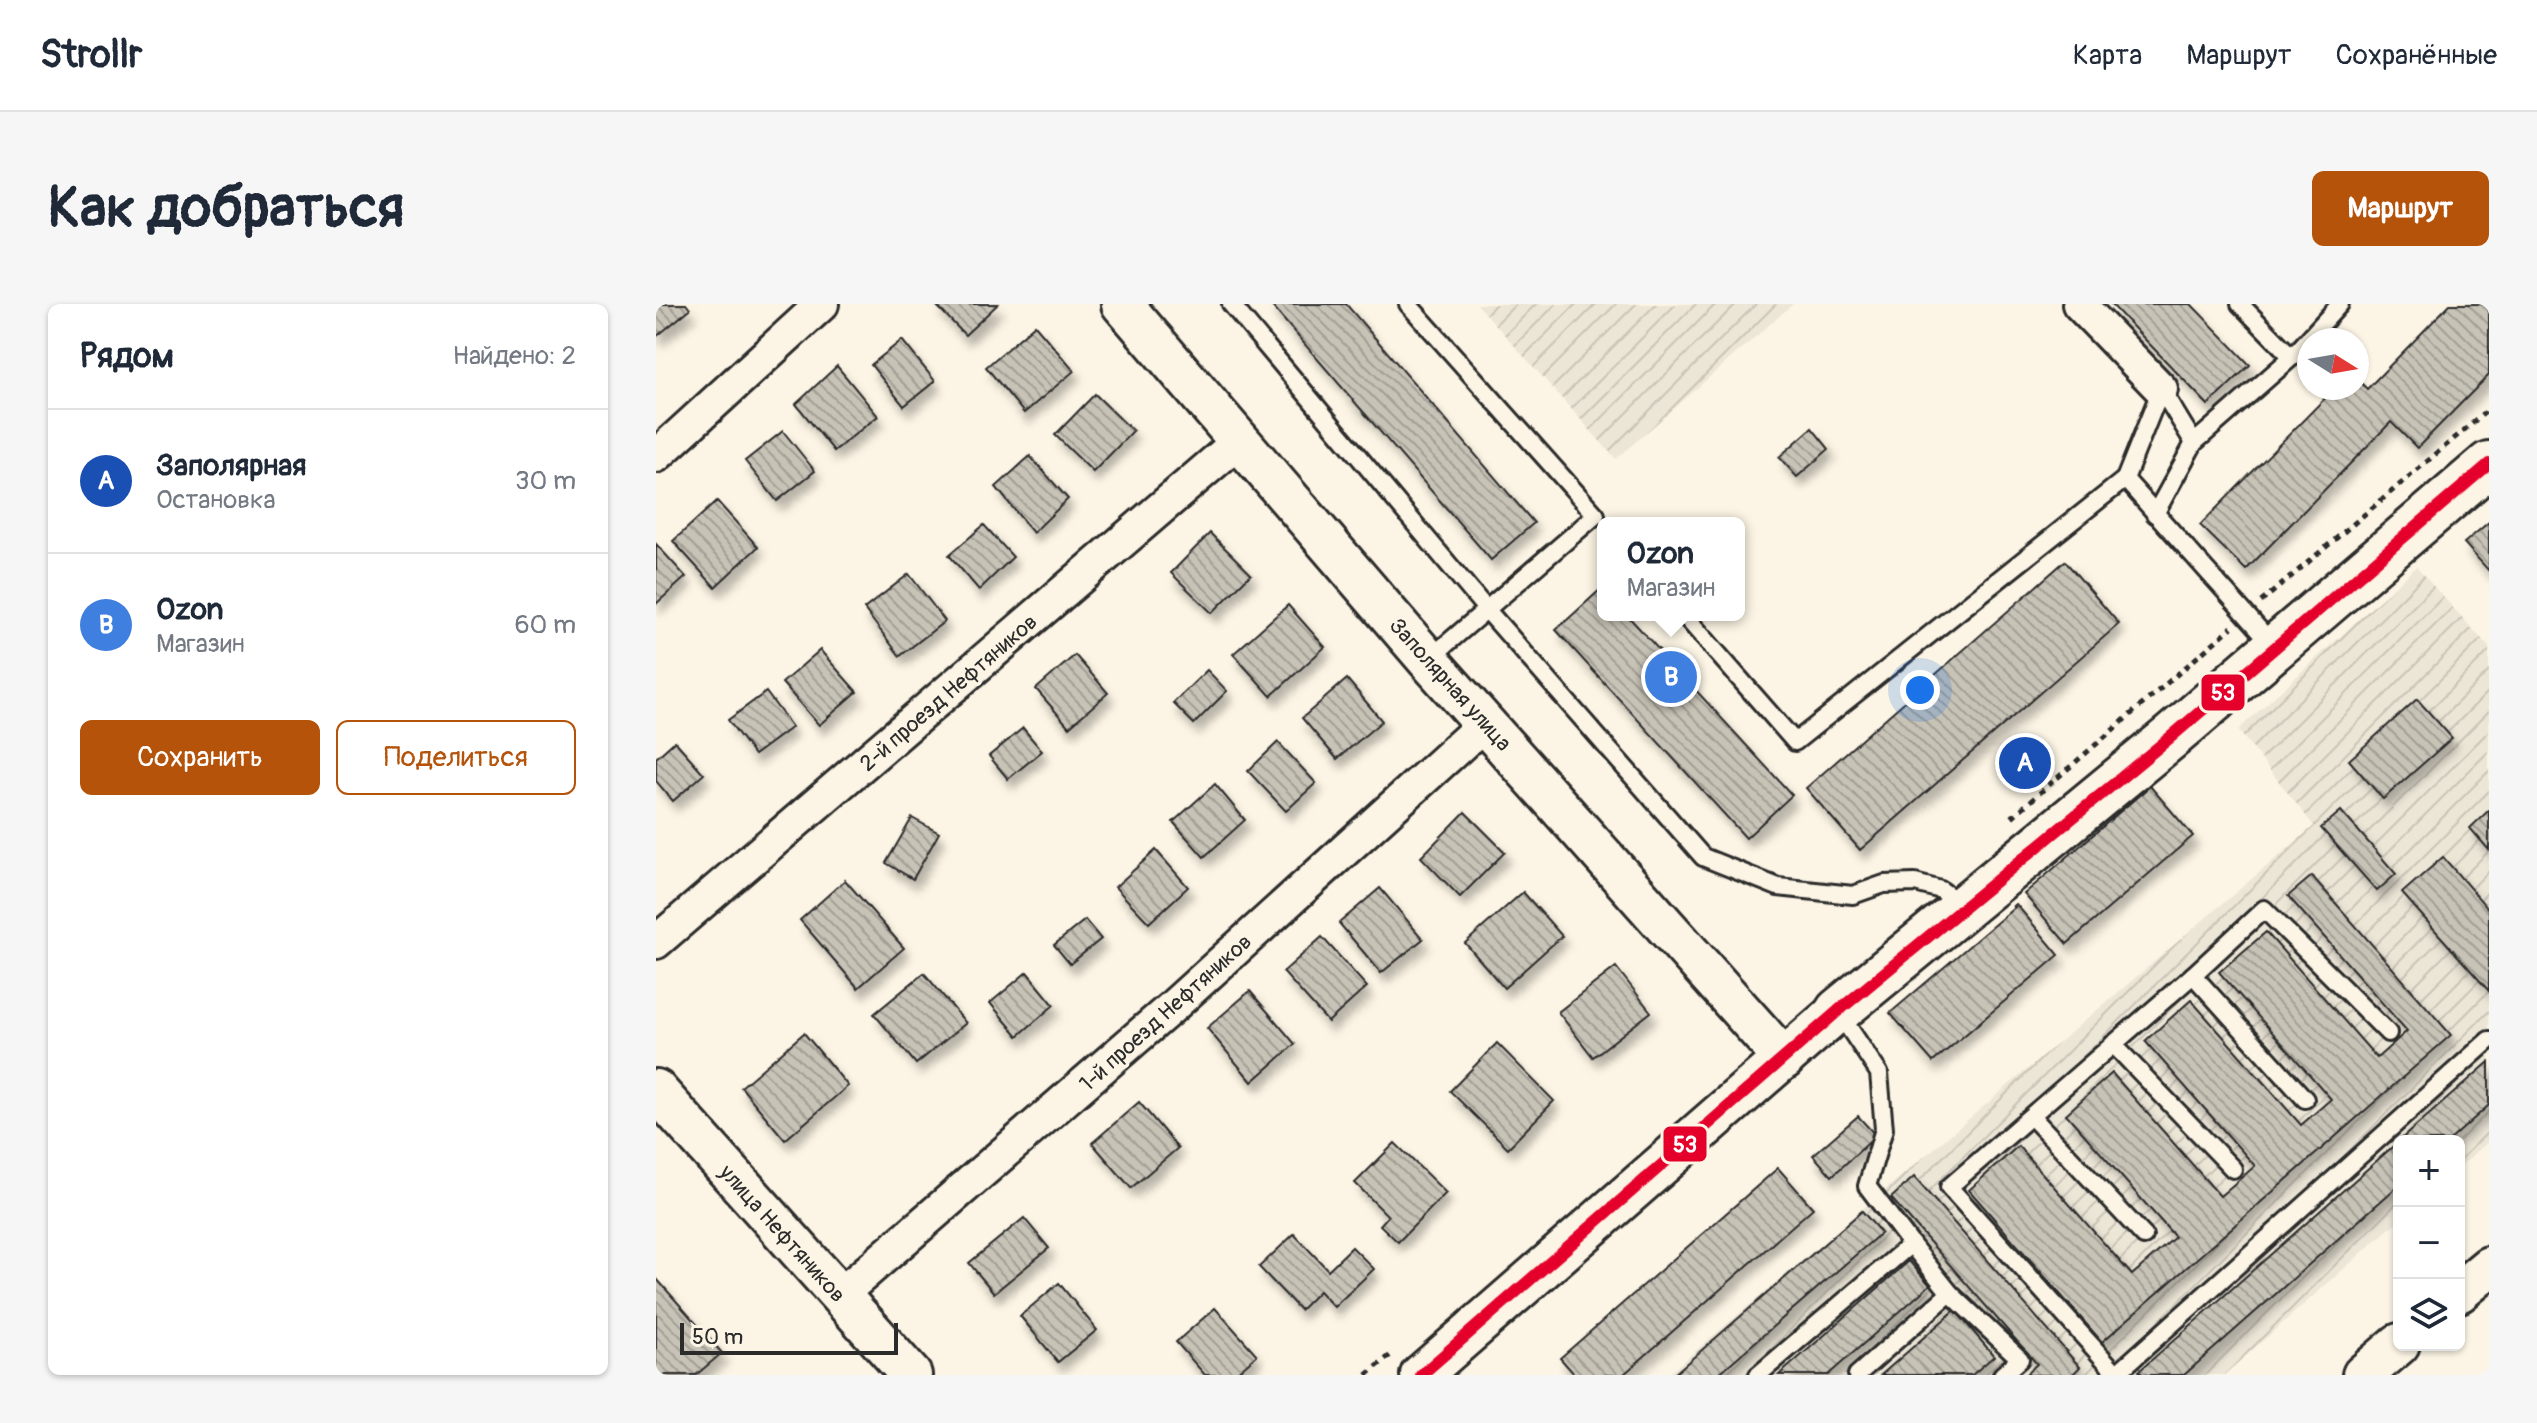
<!DOCTYPE html>
<html lang="ru">
<head>
<meta charset="utf-8">
<style>
	:root { --surface:#fff; --page:#f6f6f7; --text:#1f2937; --muted:#747a83; --line:#e0e1e3; --accent:#b45309 }
	body { margin:0; font-family:Pangolin,sans-serif; background:var(--page); color:var(--text) }
	.controls { position:absolute; right:24px; bottom:24px; display:grid; overflow:hidden; border-radius:12px; box-shadow:0 2px 6px #0004 }
	.controls button { width:72px; height:72px; display:grid; place-items:center; padding:0; border:0; border-bottom:2px solid var(--line); background:var(--surface); color:var(--text); font:40px sans-serif }
	.compass { position:absolute; left:1641px; top:24px; width:72px; height:72px; border-radius:50%; background:var(--surface); box-shadow:0 2px 6px #0004; rotate:101deg }
	.scale { position:absolute; left:24px; bottom:20px; width:218px; box-sizing:border-box; padding-left:8px; border:4px solid #2b2b2b; border-top:0; font-size:22px; line-height:28px; white-space:nowrap; color:#2b2b2b; -webkit-text-stroke:6px #fcf5e5; paint-order:stroke }
	.you { position:absolute; left:1264px; top:386px; width:28px; height:28px; margin:-20px; border:6px solid #fff; border-radius:50%; background:#1a73e8; box-shadow:0 0 0 12px #1a73e833 }
	.badge { display:grid; place-items:center; width:52px; height:52px; border-radius:50%; background:var(--accent); color:#fff; font-size:26px; font-weight:700 }
	.pin { position:absolute; translate:-50% -50%; border:4px solid #fff; box-shadow:0 2px 8px #0006 }
	.popup { position:absolute; left:941px; top:213px; width:148px; height:104px; box-sizing:border-box; display:grid; place-content:center; border-radius:12px; background:var(--surface); filter:drop-shadow(0 2px 6px #0005); font-size:26px; white-space:nowrap; color:var(--muted) }
	.popup b { font-size:30px; color:var(--text) }
	.popup::after { content:''; position:absolute; left:50%; top:100%; margin-left:-16px; border:16px solid transparent; border-top-color:var(--surface) }
	.list { margin:0; padding:0; list-style:none }
	h2 { display:flex; justify-content:space-between; align-items:center; height:104px; margin:0; padding:0 32px; font-size:34px }
	h2 small { font-size:26px; font-weight:400; color:var(--muted) }
	.list li { display:grid; grid-template-columns:52px 1fr auto; gap:24px; align-items:center; box-sizing:border-box; height:144px; padding:0 32px; border-top:2px solid var(--line) }
	.list b { display:block; font-size:30px; white-space:nowrap }
	.list p { margin:0; font-size:26px; white-space:nowrap; color:var(--muted) }
	.list em { font-size:26px; font-style:normal; color:var(--muted) }
	.actions { display:flex; gap:16px; padding:24px 32px }
	.actions a { flex:1; padding:18px 0; border:2px solid var(--accent); border-radius:12px; text-align:center; font-size:28px; color:var(--accent) }
	.actions .main { background:var(--accent); color:#fff }
	.icon { flex:none; width:44px; height:44px; fill:none; stroke:currentColor; stroke-width:2; stroke-linecap:round; stroke-linejoin:round }
	.map { position:relative; flex:none; width:1833px; height:1071px; overflow:hidden; border-radius:12px }
	header { display:flex; align-items:center; gap:48px; box-sizing:border-box; height:112px; padding:0 40px; background:var(--surface); border-bottom:2px solid var(--line) }
	header strong { font-size:38px }
	nav { display:flex; gap:44px; margin-inline-start:auto; font-size:28px }
	.intro { display:flex; align-items:center; justify-content:space-between; box-sizing:border-box; height:192px; padding:0 48px }
	h1 { margin:0; font-size:56px }
	.button { padding:20px 36px; border-radius:12px; background:var(--accent); color:#fff; font-size:28px; font-weight:700 }
	main { display:flex; gap:48px; padding:0 48px }
	aside { flex:1; background:var(--surface); border-radius:12px; box-shadow:0 2px 6px #0004 }
	.map>svg:first-child { display:block }
	.industrial { fill:url(#industrial-furrows) }
	.building { fill:url(#building-back-hatch); stroke:#2b2b2b; stroke-width:2; filter:url(#shadow) }
	.lines { fill:none; stroke-linecap:round; stroke-linejoin:round }
	.service-casing { stroke:#2b2b2b; stroke-width:22 }
	.minor-casing { stroke:#2b2b2b; stroke-width:38 }
	.tertiary-casing { stroke:#2b2b2b; stroke-width:46 }
	.secondary-casing { stroke:#2b2b2b; stroke-width:50 }
	.path { stroke:#2b2b2b; stroke-width:5; stroke-dasharray:6 6; stroke-linecap:butt }
	.service { stroke:#fcf5e5; stroke-width:16 }
	.minor { stroke:#fcf5e5; stroke-width:32 }
	.tertiary { stroke:#fcf5e5; stroke-width:40 }
	.secondary { stroke:#fcf5e5; stroke-width:44 }
	.bus-1-casing { stroke:#fcf5e5; stroke-width:18 }
	.bus-1 { stroke:#e4002b; stroke-width:12 }
	.labels { text-anchor:middle; stroke-width:7; stroke-linejoin:round; paint-order:stroke }
	.street-label { font-size:22px; fill:#2b2b2b; stroke:#fcf5e5 }
	.line-badge { stroke:#fcf5e5; stroke-width:3 }
	.badge-label { font-size:22px; text-anchor:middle; font-weight:bold; fill:#fff }
</style>
</head>
<body>
<header>
<strong>Strollr</strong>
<nav><a>Карта</a><a>Маршрут</a><a>Сохранённые</a></nav>
</header>
<div class="intro"><h1>Как добраться</h1><a class="button">Маршрут</a></div>
<main>
<aside>
<h2>Рядом<small>Найдено: 2</small></h2>
<ul class="list">
<li><span class="badge" style="background:#1a4fb4">A</span><div><b>Заполярная</b><p>Остановка</p></div><em>30 m</em></li>
<li><span class="badge" style="background:#3f7fe0">B</span><div><b>Ozon</b><p>Магазин</p></div><em>60 m</em></li>
</ul>
<div class="actions"><a class="main">Сохранить</a><a>Поделиться</a></div>
</aside>
<div class="map">
<svg width="1833" height="1071" viewBox="0 0 1833 1071">
	<defs>
		<pattern id="industrial-furrows" width="10" height="10" patternUnits="userSpaceOnUse" patternTransform="scale(2)"><rect width="10" height="10" fill="#ece6d7"/><path d="M-1 1l2-2M0 10L10 0M9 11l2-2" fill="none" stroke="#cbc5b9"/></pattern>
		<pattern id="building-back-hatch" width="6" height="6" patternUnits="userSpaceOnUse" patternTransform="scale(2)"><rect width="6" height="6" fill="#c8c3b7"/><path d="M-1 5l2 2M0 0l6 6M5-1l2 2" fill="none" stroke="#a39f95"/></pattern>
		<filter id="shadow"><feDropShadow dx="5" dy="9" stdDeviation="4" flood-color="#0004"/></filter>
	</defs>
	<rect width="100%" height="100%" fill="#fcf5e5"/>
	<filter id="ink" filterUnits="userSpaceOnUse"><feTurbulence type="fractalNoise" baseFrequency=".0125" numOctaves="2"/><feDisplacementMap in="SourceGraphic" scale="16" xChannelSelector="R" yChannelSelector="G"/><feConvolveMatrix kernelMatrix="1 2 1 2 8 2 1 2 1" color-interpolation-filters="sRGB"/></filter>
	<g filter="url(#ink)">
		<g class="industrial">
			<polygon points="821,0 1137,0 960,155"/>
			<polygon points="1760,263 1833,343 1833,837 1803,863 1803,837 1743,837 1743,916 1568,1071 1011,1071 1658,522 1582,426"/>
		</g>
		<g class="building">
			<polygon points="0,0 30,0 34,5 0,33"/>
			<polygon points="279,0 342,0 309,31"/>
			<polygon points="614,0 690,0 878,219 835,256"/>
			<polygon points="1455,0 1535,0 1594,61 1552,101"/>
			<polygon points="1794,0 1833,0 1833,71 1761,144 1735,118 1590,266 1544,221 1679,84 1701,84 1701,75 1711,85"/>
			<polygon points="379,21 418,67 368,109 330,63"/>
			<polygon points="246,36 279,77 248,102 215,61"/>
			<polygon points="181,62 222,112 178,147 140,100"/>
			<polygon points="439,90 477,127 437,168 399,131"/>
			<polygon points="1156,124 1173,145 1141,173 1123,153"/>
			<polygon points="127,127 159,167 121,197 89,157"/>
			<polygon points="374,152 412,195 377,229 340,183"/>
			<polygon points="61,197 102,243 59,283 17,237"/>
			<polygon points="1833,218 1833,267 1808,239"/>
			<polygon points="328,221 357,253 323,286 293,251"/>
			<polygon points="554,229 595,270 556,309 515,269"/>
			<polygon points="0,240 30,273 0,300"/>
			<polygon points="1409,257 1463,320 1204,546 1150,484"/>
			<polygon points="253,270 289,317 244,352 208,305"/>
			<polygon points="946,284 947,311 971,311 1136,491 1090,534 900,326"/>
			<polygon points="632,301 669,343 615,392 577,350"/>
			<polygon points="164,346 201,388 163,421 126,379"/>
			<polygon points="419,351 452,389 413,423 380,385"/>
			<polygon points="551,366 571,387 538,420 517,399"/>
			<polygon points="691,375 726,417 681,455 646,414"/>
			<polygon points="110,388 136,423 98,451 72,416"/>
			<polygon points="1761,395 1796,434 1727,495 1693,456"/>
			<polygon points="367,424 386,447 352,475 333,452"/>
			<polygon points="19,437 48,470 17,497 0,477 0,454"/>
			<polygon points="622,438 660,479 630,507 592,467"/>
			<polygon points="559,480 589,516 548,553 517,518"/>
			<polygon points="1494,482 1537,532 1411,640 1368,590"/>
			<polygon points="1833,506 1833,546 1814,524"/>
			<polygon points="1685,507 1740,570 1721,587 1665,524"/>
			<polygon points="809,508 849,548 804,593 765,553"/>
			<polygon points="256,514 283,529 257,575 230,559"/>
			<polygon points="500,546 532,583 493,619 459,583"/>
			<polygon points="1787,553 1833,606 1833,687 1746,589"/>
			<polygon points="1656,572 1795,731 1446,1038 1313,886 1362,842 1476,971 1519,933 1410,810 1456,769 1564,892 1599,862 1489,737 1535,696 1645,821 1675,795 1563,668 1610,628 1721,754 1751,727 1632,592"/>
			<polygon points="189,576 248,644 202,684 144,616"/>
			<polygon points="724,584 767,635 725,669 683,619"/>
			<polygon points="867,588 906,632 848,684 809,639"/>
			<polygon points="1360,600 1403,651 1277,758 1234,709 1359,603 1357,602"/>
			<polygon points="429,616 445,635 414,660 398,641"/>
			<polygon points="666,633 711,683 672,718 627,668"/>
			<polygon points="960,663 995,708 937,753 902,708"/>
			<polygon points="371,668 398,701 362,732 334,699"/>
			<polygon points="268,669 310,719 260,760 218,710"/>
			<polygon points="594,687 639,740 596,778 551,724"/>
			<polygon points="148,729 192,782 129,836 85,783"/>
			<polygon points="841,739 898,797 852,844 794,787"/>
			<polygon points="1833,758 1833,801 1793,837 1743,837"/>
			<polygon points="483,798 522,844 475,884 436,839"/>
			<polygon points="1202,812 1220,832 1176,872 1157,851"/>
			<polygon points="1743,837 1743,881 1528,1071 1487,1071 1483,1067"/>
			<polygon points="739,839 790,889 742,938 724,921 732,912 699,879"/>
			<polygon points="1122,864 1157,904 967,1071 919,1071 904,1054"/>
			<polygon points="1258,873 1424,1063 1416,1071 1369,1071 1381,1060 1235,894"/>
			<polygon points="1206,907 1225,929 1061,1071 1017,1071"/>
			<polygon points="368,914 393,944 338,989 313,959"/>
			<polygon points="638,930 672,966 696,943 718,965 678,1003 663,987 644,1006 603,963"/>
			<polygon points="1253,957 1274,981 1172,1071 1123,1071"/>
			<polygon points="0,974 66,1049 40,1071 0,1071"/>
			<polygon points="403,979 441,1026 402,1058 364,1012"/>
			<polygon points="559,1004 601,1051 578,1071 549,1071 520,1038"/>
			<polygon points="1299,1006 1338,1052 1316,1071 1225,1071"/>
		</g>
		<g class="lines">
			<g class="service-casing">
				<g id="service">
					<polyline points="575,0 830,305 1047,553 1122,583 1197,591 1228,580 1259,579 1285,586 1306,601"/>
					<polyline points="752,0 940,211 773,355"/>
					<polyline points="1584,0 1636,53"/>
					<polyline points="1505,85 1469,175 1619,343"/>
					<polyline points="1505,85 1538,139 1636,53 1684,0"/>
					<polyline points="1499,210 1538,139"/>
					<polyline points="1028,311 1139,438 1469,175"/>
					<polyline points="1537,671 1649,795"/>
					<polyline points="1183,709 1223,769 1228,825 1211,882 1255,940"/>
					<polyline points="1457,740 1577,865"/>
					<polyline points="1376,813 1488,932"/>
					<polyline points="1102,1071 1255,940 1294,989"/>
					<polyline points="1201,1071 1294,989 1364,1055 1346,1071"/>
					<polyline points="1459,1071 1833,736"/>
					<polyline points="1462,1071 1293,883 1537,671 1608,605 1732,729"/>
				</g>
			</g>
			<g class="minor-casing">
				<g id="minor">
					<polyline points="1423,0 1505,85"/>
					<polyline points="0,152 166,0"/>
					<polyline points="0,638 583,137"/>
					<polyline points="183,992 516,703 829,419"/>
				</g>
			</g>
			<g class="tertiary-casing">
				<g id="tertiary">
					<polyline points="466,0 772,356 1128,755"/>
					<polyline points="0,786 255,1071"/>
					<polyline points="1803,988 1833,963"/>
					<polyline points="765,1071 1182,707"/>
					<polyline points="1707,1071 1743,1040"/>
				</g>
			</g>
			<g class="secondary-casing">
				<polyline id="secondary" points="1182,707 1516,432 1833,160"/>
			</g>
			<g class="path">
				<polyline points="1605,298 1833,105"/>
				<polyline points="1356,513 1576,323"/>
				<polyline points="711,1071 738,1048"/>
			</g>
			<use href="#service" class="service"/>
			<use href="#minor" class="minor"/>
			<use href="#tertiary" class="tertiary"/>
			<use href="#secondary" class="secondary"/>
			<g class="bus-1-casing">
				<polyline id="bus-1" points="765,1071 1182,707 1516,432 1833,160"/>
			</g>
			<use href="#bus-1" class="bus-1"/>
		</g>
	</g>
	<g class="labels">
		<g class="street-label">
			<text transform="translate(795 380) rotate(48)" y="8">Заполярная улица</text>
			<text transform="translate(292 388) rotate(-41)" y="8">2-й проезд Нефтяников</text>
			<text transform="translate(509 708) rotate(-42)" y="8">1-й проезд Нефтяников</text>
			<text transform="translate(127 929) rotate(48)" y="8">улица Нефтяников</text>
		</g>
	</g>
	<g class="line-badge">
		<rect x="1544" y="369" width="46" height="39" rx="8" fill="#e4002b"/>
		<rect x="1006" y="821" width="46" height="38" rx="8" fill="#e4002b"/>
	</g>
	<g class="badge-label">
		<text x="1567" y="396">53</text>
		<text x="1029" y="848">53</text>
	</g>
</svg>
<div class="controls">
<button>+</button>
<button>−</button>
<button><svg class="icon" aria-label="layers" viewBox="0 0 24 24"><path d="M12 4l9 5-9 5-9-5zM3 14l9 5 9-5"/></svg></button>
</div>
<svg class="compass" viewBox="-18 -18 36 36"><path d="M0-13l5 13h-10z" fill="#e53935"/><path d="M0 13l5-13h-10z" fill="#747a83"/></svg>
<div class="scale">50 m</div>
<div class="you"></div>
<div class="pin badge" style="left:1369px;top:459px;background:#1a4fb4">A</div>
<div class="pin badge" style="left:1015px;top:373px;background:#3f7fe0">B</div>
<div class="popup"><b>Ozon</b>Магазин</div>
</div>
</main>
</body>
</html>
